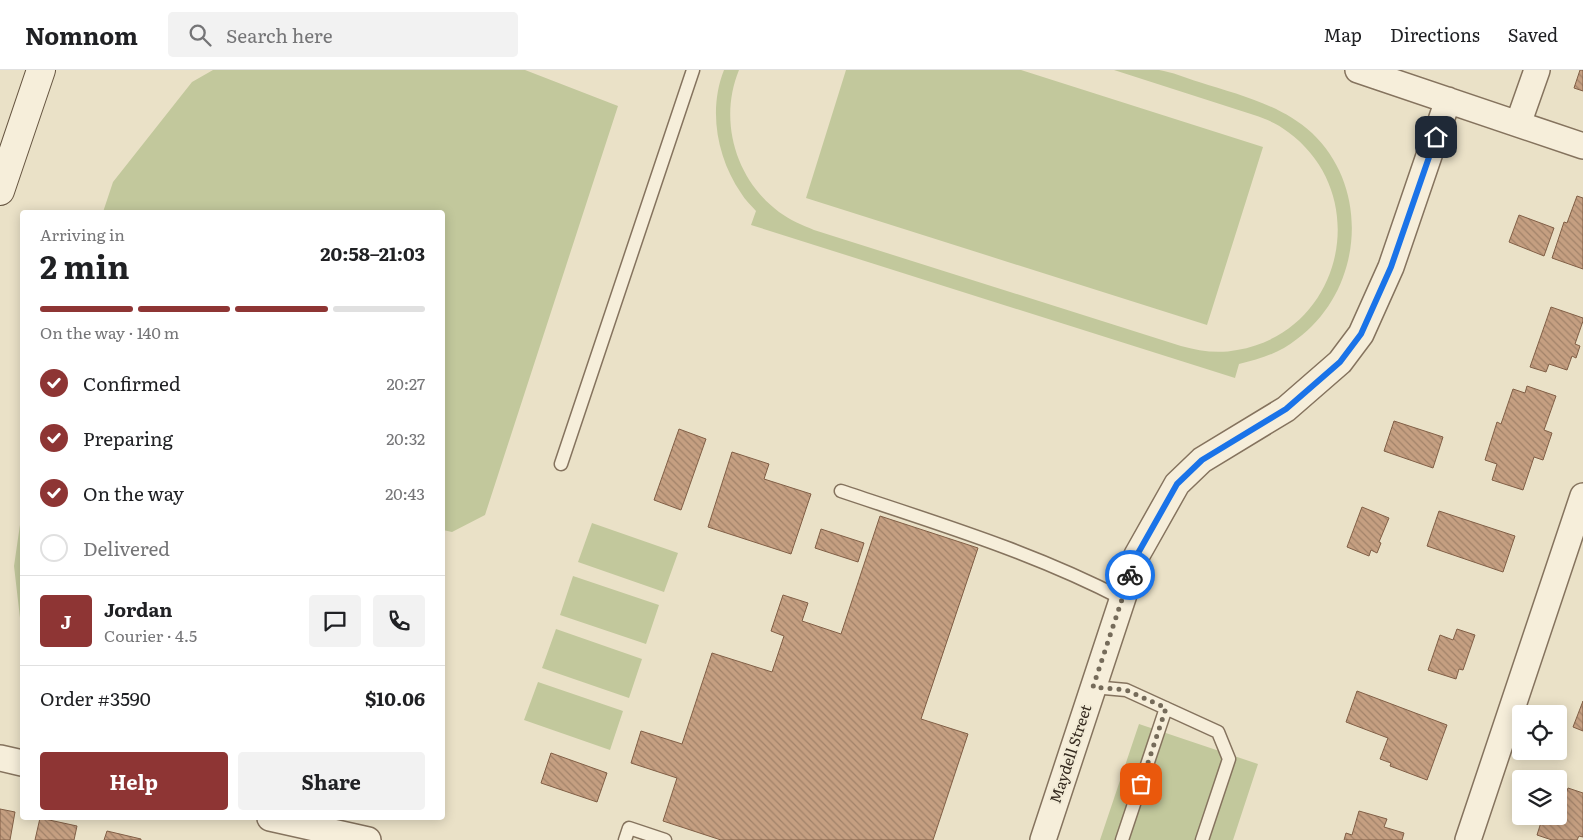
<!DOCTYPE html>
<meta charset="utf-8">
<style>
body{margin:0;font-family:Literata,serif;background:#f2f2f2;color:#202124;height:100vh;display:flex;flex-direction:column;font-size:19px;white-space:nowrap}
*{box-sizing:border-box;margin:0}
p{font-size:16px;color:#757577}
.icon{flex:none;width:28px;height:28px;fill:none;stroke:currentColor;stroke-width:2;stroke-linecap:round;stroke-linejoin:round}
.map{position:relative;flex:1;overflow:hidden}
.details{position:absolute;left:20px;top:140px;width:425px;height:610px;display:flex;flex-direction:column;background:#fff;border-radius:5px;box-shadow:0 2px 12px #0003}
.details>*{flex:none}
.tools{position:absolute;left:1512px;top:635px;display:grid;gap:10px}
.tools a{display:grid;place-items:center;width:55px;height:55px;border-radius:5px;background:#fff;box-shadow:0 2px 12px #0003;font-size:25px}
.pin{position:absolute;display:grid;place-items:center;width:42px;height:42px;color:#fff;margin:-21px;border-radius:10px;box-shadow:0 2px 8px #0006}
.courier{position:absolute;display:grid;place-items:center;width:50px;height:50px;margin:-25px;border:4px solid #1a73e8;border-radius:50%;background:#fff;color:#222;box-shadow:0 1px 6px #0007}
.headline em{font-style:normal;font-weight:700}
.headline div{display:flex;flex-direction:column-reverse}
.headline{display:flex;align-items:center;justify-content:space-between;height:85px;padding:0 20px}
h1{font-size:32px;font-weight:700;line-height:38px}
.bar{display:grid;grid-template-columns:repeat(4,1fr);gap:8px 5px;align-content:center;height:60px;padding:0 20px}
.bar i{height:6px;border-radius:4px;background:#e0e0e0}
.bar .on{background:#8e3534}
.bar p{grid-column:span 4}
.line{display:flex;align-items:center;gap:12px;padding:0 20px;border-top:1px solid #e0e0e0}
.line div{flex:1}
.round{display:grid;place-items:center;flex:none;width:52px;height:52px;border-radius:5px;background:#f2f2f2}
ol{padding:0 20px;list-style:none}
li{display:flex;align-items:center;gap:15px;height:55px}
li p{margin-inline-start:auto}
li .icon{padding:5px;border-radius:50%;background:#8e3534;color:#fff;stroke-width:4}
li:last-child{color:#757577}
li i{width:28px;height:28px;border:2px solid #e0e0e0;border-radius:50%}
.action{display:flex;gap:10px;margin-top:auto;padding:10px 20px}
.action a{flex:1;height:58px;border-radius:5px;background:#8e3534;color:#fff;font-size:20px;font-weight:700;line-height:58px;text-align:center}
.action a+a{background:#f2f2f2;color:#202124}
header{display:flex;align-items:center;gap:30px;box-sizing:border-box;height:70px;padding:0 25px;background:#fff;border-bottom:1px solid #e0e0e0}
header strong{font-size:24px}
nav{display:flex;gap:28px;margin-inline-start:auto;font-size:18px}
.search{width:350px;height:45px;background:#f2f2f2;display:flex;align-items:center;gap:12px;box-sizing:border-box;padding:0 18px;border-radius:5px;color:#757577;font-size:19px}
.map>svg:first-child{display:block}
</style>
<header>
<strong>Nomnom</strong>
<div class="search"><svg class="icon" aria-label="search" viewBox="0 0 24 24"><circle cx="10" cy="10" r="6"/><path d="M15 15l6 6"/></svg>Search here</div>
<nav><a>Map</a><a>Directions</a><a>Saved</a></nav>
</header>
<div class="map">
<svg width="1583" height="770" viewBox="0 0 1583 770">
<defs>
<pattern id="building-back-hatch" width="6" height="6" patternUnits="userSpaceOnUse" patternTransform="scale(1.25)"><rect width="6" height="6" fill="#c59f81"/><path d="M-1 5l2 2M0 0l6 6M5-1l2 2" fill="none" stroke="#a18269"/></pattern>
</defs>
<rect width="100%" height="100%" fill="#eae1c7"/>
<path fill="#c2c89c" d="M213 0H525L618 36 485 445 452 462 443 460 442 142H103L113 112 192 12Z
M724 0H739C718 51 736 110 779 142 790 150 802 155 814 160L1181 276C1199 281 1218 284 1237 280 1343 262 1374 125 1288 62 1278 54 1266 49 1254 45L1114 0C1128 0 1144 0 1159 0 1172 2 1186 8 1199 12 1239 25 1280 34 1312 63 1372 120 1362 221 1297 269 1280 283 1260 289 1239 294L1235 308 751 155 756 141C751 135 745 130 741 123 717 88 708 40 724 0Z
M846 0H1021L1263 77 1207 255 806 128Z
M22 441V554L20 548 14 496Z
M592 453 678 483 664 522 578 492Z
M573 506 659 535 646 574 560 545Z
M556 559 642 589 629 628 542 598Z
M538 612 623 641 610 680 524 650Z
M1139 654 1258 694 1233 770H1100Z"/>
<path fill="url(#building-back-hatch)" stroke="#815f46" d="M1580 0H1583V21L1574 18Z
M1577 126 1583 128V199L1552 188 1564 152 1567 153Z
M1519 145 1554 158 1544 186 1509 172Z
M1551 237 1583 248V251L1575 274 1580 276 1576 288 1572 286 1567 300 1549 294 1546 302 1530 297Z
M1527 316 1556 326 1544 360 1552 363 1543 390 1534 387 1523 420 1492 410 1497 394 1485 390 1497 352 1501 354 1513 319 1525 323Z
M1394 351 1443 367 1433 398 1384 381Z
M679 359 706 369 681 440 654 430Z
M732 382 769 394 764 409 811 424 791 484 708 457Z
M1362 437 1389 448 1379 472 1381 473 1377 483 1371 480 1369 486 1347 477Z
M1439 441 1515 466 1503 502 1427 476Z
M880 446 978 478 921 649 968 664 933 770H721L663 751 677 708 631 693 641 661 682 674 712 583 772 602 784 566 771 561 783 525 808 533 802 551 841 564Z
M821 459 864 473 858 492 815 478Z
M1457 559 1475 565 1463 600 1459 599 1456 609 1428 600 1440 565 1453 570Z
M1357 621 1447 655 1427 710 1390 696 1391 693 1380 689 1388 668 1346 652Z
M1583 631V661L1573 657Z
M551 683 607 703 597 732 541 713Z
M1568 718 1583 723V767L1579 766 1577 770H1552L1537 765 1543 746H1559V735L1560 731 1563 732Z
M0 739 15 742 10 770H0Z
M1359 741 1387 749 1384 757 1404 763 1402 770H1344L1346 763 1352 765Z
M40 748 77 756 74 770H35Z
M107 761 141 769V770H104Z"/>
<g fill="none" stroke-linecap="round" stroke-linejoin="round">
<defs>
<path id="lane" d="M561 394 693 0
M841 421C936 453 1033 482 1123 529
M1093 617 1126 620 1218 662 1229 689 1202 770
M625 770 629 758 665 770
M1122 770 1166 638"/>
<path id="street" d="M1358 0 1583 76
M1518 54 1537 0
M0 688 22 693
M270 748 368 770
M1043 770 1137 485 1177 414 1202 390 1286 339 1340 292 1361 264 1391 197 1448 30
M1468 770 1583 426"/>
<path id="secondary" d="M0 121 41 0"/>
</defs>
<use href="#lane" stroke="#85735e" stroke-width="15"/>
<use href="#street" stroke="#85735e" stroke-width="28"/>
<use href="#secondary" stroke="#665541" stroke-width="30"/>
<use href="#lane" stroke="#f6eeda" stroke-width="12"/>
<use href="#street" stroke="#f6eeda" stroke-width="25"/>
<use href="#secondary" stroke="#f6eeda" stroke-width="28"/>
</g>
<g fill="none" stroke-linecap="round" stroke-linejoin="round">
<path stroke="#756b5a" stroke-width="5" stroke-dasharray="0 9" d="M1130 505 1093 617 1126 620 1166 638 1141 714"/>
<path stroke="#1a73e8" stroke-width="6" d="M1130 505 1137 485 1177 414 1202 390 1286 339 1340 292 1361 264 1391 197 1436 67"/>
</g>
<g text-anchor="middle" stroke-width="4" stroke-linejoin="round" paint-order="stroke">
<g font-size="15" fill="#362b20" stroke="#f2ebd6">
<text transform="translate(1071 684) rotate(-72)" y="5">Maydell Street</text>
</g>
</g>
</svg>
<div class="tools">
<a><svg class="icon" aria-label="locate" viewBox="0 0 24 24"><circle cx="12" cy="12" r="6"/><path d="M12 2v4M12 18v4M2 12h4M18 12h4"/></svg></a>
<a><svg class="icon" aria-label="layers" viewBox="0 0 24 24"><path d="M12 4l9 5-9 5-9-5zM3 14l9 5 9-5"/></svg></a>
</div>
<div class="pin" style="left:1141px;top:714px;background:#ea580c"><svg class="icon" aria-label="bag" viewBox="0 0 24 24"><path d="M5 8h14l-1 12H6zM9 8a3 3 0 0 1 6 0"/></svg></div>
<div class="pin" style="left:1436px;top:67px;background:#1f2937"><svg class="icon" aria-label="home" viewBox="0 0 24 24"><path d="M3 11l9-7 9 7M6 9v11h12V9"/></svg></div>
<div class="courier" style="left:1130px;top:505px"><svg class="icon" aria-label="bike" viewBox="0 0 24 24"><circle cx="6" cy="16" r="4"/><circle cx="18" cy="16" r="4"/><path d="M6 16l4-8h5l3 8M10 8l3 8H6M13 5h3"/></svg></div>
<section class="details">
<div class="headline"><div><h1>2 min</h1><p>Arriving in</p></div><em>20:58–21:03</em></div>
<div class="bar"><i class="on"></i><i class="on"></i><i class="on"></i><i></i><p>On the way · 140 m</p></div>
<ol>
<li><svg class="icon" aria-label="check" viewBox="0 0 24 24"><path d="M5 12l5 5 9-10"/></svg>Confirmed<p>20:27</p></li>
<li><svg class="icon" aria-label="check" viewBox="0 0 24 24"><path d="M5 12l5 5 9-10"/></svg>Preparing<p>20:32</p></li>
<li><svg class="icon" aria-label="check" viewBox="0 0 24 24"><path d="M5 12l5 5 9-10"/></svg>On the way<p>20:43</p></li>
<li><i></i>Delivered</li>
</ol>
<div class="line" style="height:90px"><b class="round" style="background:#8e3534;color:#fff">J</b><div><b>Jordan</b><p>Courier · 4.5</p></div><a class="round"><svg class="icon" aria-label="chat" viewBox="0 0 24 24"><path d="M4 5h16v11H9l-5 4z"/></svg></a><a class="round"><svg class="icon" aria-label="phone" viewBox="0 0 24 24"><path d="M5 4h4l2 5-3 2q2 4 5 5l2-3 5 2v4C11 20 4 13 5 4z"/></svg></a></div>
<div class="line" style="height:65px"><div>Order #3590</div><b>$10.06</b></div>
<div class="action"><a>Help</a><a>Share</a></div>
</section>
</div>
